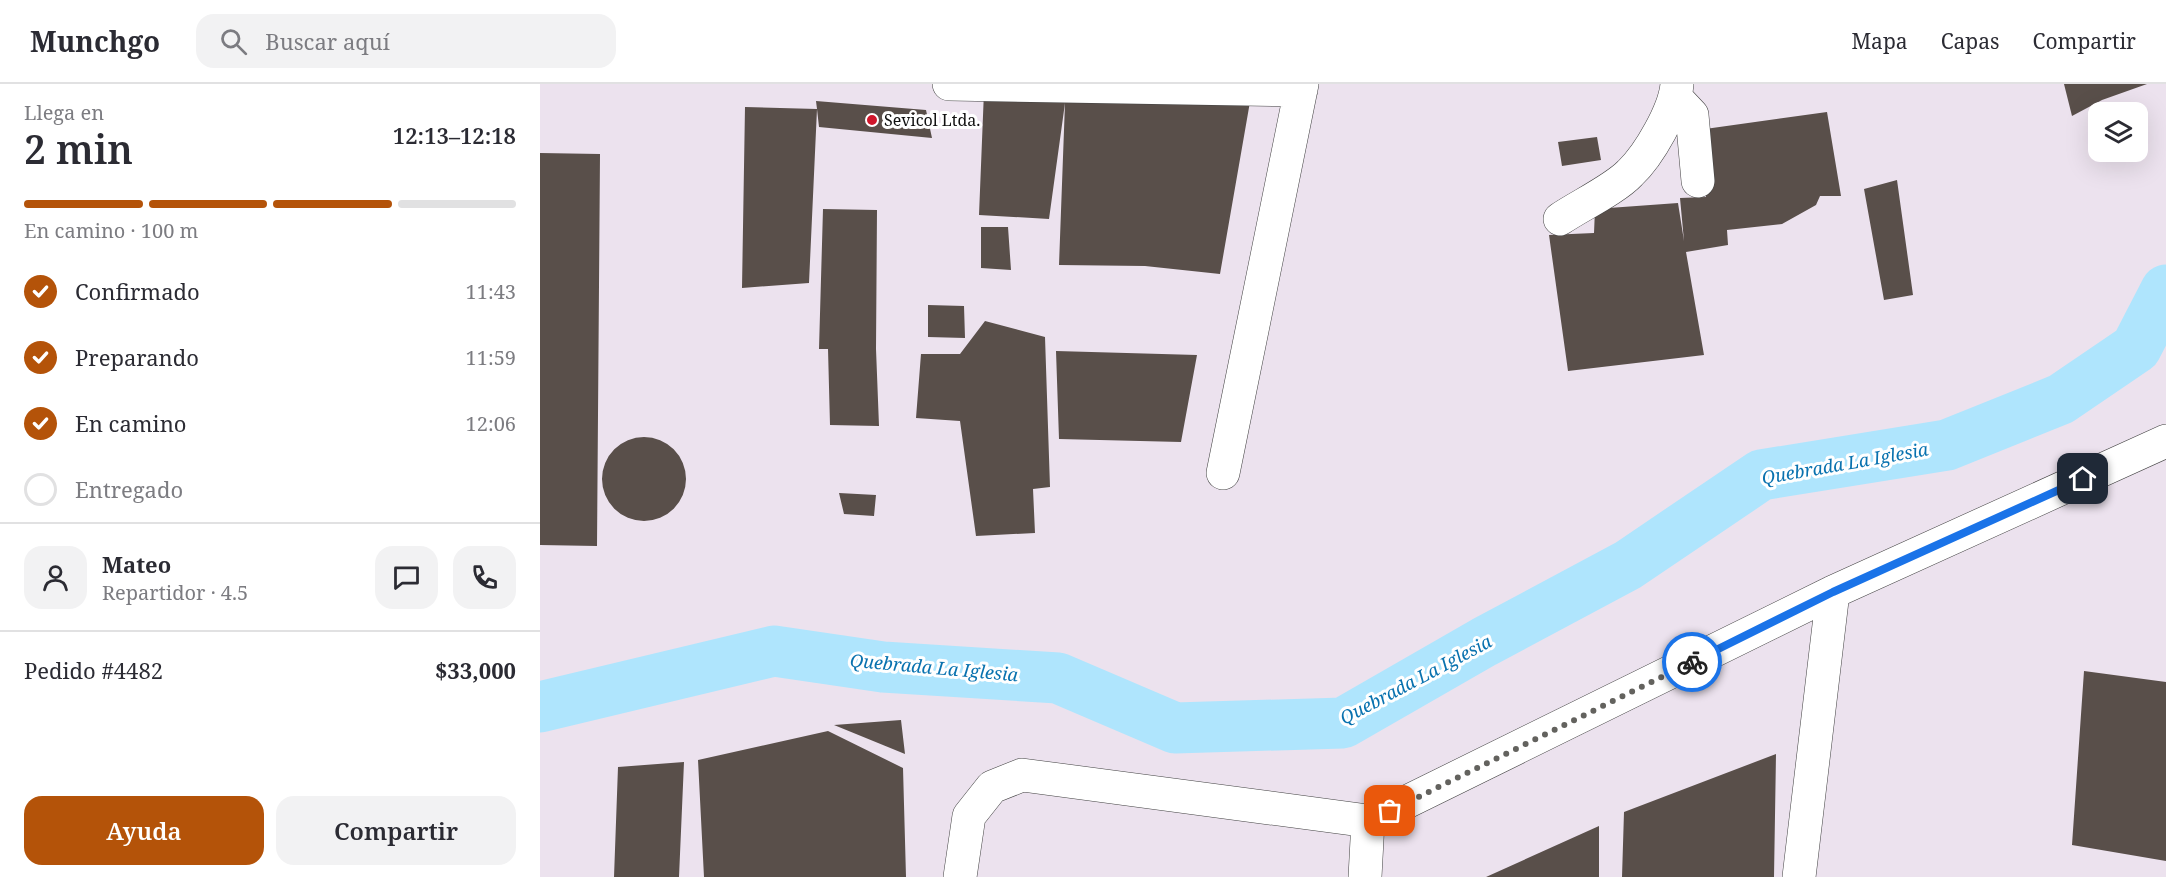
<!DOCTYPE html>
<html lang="es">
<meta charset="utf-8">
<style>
body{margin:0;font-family:"Noto Serif",serif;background:#f2f2f3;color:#2b2b33;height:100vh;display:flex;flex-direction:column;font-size:22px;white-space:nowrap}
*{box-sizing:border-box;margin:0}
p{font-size:20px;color:#7c7c81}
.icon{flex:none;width:33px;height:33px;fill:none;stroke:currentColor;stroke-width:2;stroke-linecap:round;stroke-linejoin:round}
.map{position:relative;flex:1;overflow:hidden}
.sheet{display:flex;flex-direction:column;background:#fff;width:540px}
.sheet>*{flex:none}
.buttons{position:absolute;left:1548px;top:18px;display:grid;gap:12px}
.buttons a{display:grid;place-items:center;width:60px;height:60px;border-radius:12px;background:#fff;box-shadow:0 6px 24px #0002;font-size:30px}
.pin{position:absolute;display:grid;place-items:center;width:51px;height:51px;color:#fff;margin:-26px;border-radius:12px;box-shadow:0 3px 9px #0006}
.courier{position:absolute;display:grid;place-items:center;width:60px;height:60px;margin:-30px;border:4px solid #1a73e8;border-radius:50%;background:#fff;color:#222;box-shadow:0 2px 8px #0007}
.summary em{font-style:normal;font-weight:600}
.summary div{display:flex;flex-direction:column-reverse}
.summary{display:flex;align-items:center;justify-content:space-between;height:102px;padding:0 24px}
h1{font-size:39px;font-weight:600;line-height:45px}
.bar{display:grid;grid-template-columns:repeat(4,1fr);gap:9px 6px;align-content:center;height:72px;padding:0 24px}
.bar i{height:8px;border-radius:4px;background:#e1e1e2}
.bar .active{background:#b45309}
.bar p{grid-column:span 4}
.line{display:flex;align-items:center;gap:15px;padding:0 24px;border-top:2px solid #e1e1e2}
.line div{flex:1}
.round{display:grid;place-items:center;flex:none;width:63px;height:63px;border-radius:18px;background:#f2f2f3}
ol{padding:0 24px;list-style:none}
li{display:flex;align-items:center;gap:18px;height:66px}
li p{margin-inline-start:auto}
li .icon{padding:6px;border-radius:50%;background:#b45309;color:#fff;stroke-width:4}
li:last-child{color:#7c7c81}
li i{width:33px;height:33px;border:3px solid #e1e1e2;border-radius:50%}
.action{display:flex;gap:12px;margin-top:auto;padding:12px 24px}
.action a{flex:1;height:69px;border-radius:18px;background:#b45309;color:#fff;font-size:24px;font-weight:600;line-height:69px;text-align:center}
.action a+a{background:#f2f2f3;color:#2b2b33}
header{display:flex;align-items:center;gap:36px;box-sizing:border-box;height:84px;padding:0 30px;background:#fff;border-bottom:2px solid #e1e1e2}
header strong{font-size:28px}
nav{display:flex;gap:33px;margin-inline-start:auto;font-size:21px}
.search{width:420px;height:54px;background:#f2f2f3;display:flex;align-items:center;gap:15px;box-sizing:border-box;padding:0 21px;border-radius:18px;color:#7c7c81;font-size:22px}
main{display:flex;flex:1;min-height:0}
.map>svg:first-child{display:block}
</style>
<header>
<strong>Munchgo</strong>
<div class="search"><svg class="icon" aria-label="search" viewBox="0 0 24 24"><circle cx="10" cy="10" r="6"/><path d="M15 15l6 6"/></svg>Buscar aquí</div>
<nav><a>Mapa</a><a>Capas</a><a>Compartir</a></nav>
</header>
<main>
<section class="sheet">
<div class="summary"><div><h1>2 min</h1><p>Llega en</p></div><em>12:13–12:18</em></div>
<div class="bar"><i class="active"></i><i class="active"></i><i class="active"></i><i></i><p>En camino · 100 m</p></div>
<ol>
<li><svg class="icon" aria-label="check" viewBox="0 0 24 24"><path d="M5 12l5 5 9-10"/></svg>Confirmado<p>11:43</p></li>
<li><svg class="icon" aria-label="check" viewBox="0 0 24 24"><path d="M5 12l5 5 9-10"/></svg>Preparando<p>11:59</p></li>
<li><svg class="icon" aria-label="check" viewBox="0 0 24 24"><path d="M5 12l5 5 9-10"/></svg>En camino<p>12:06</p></li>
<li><i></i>Entregado</li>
</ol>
<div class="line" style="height:108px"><a class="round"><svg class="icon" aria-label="person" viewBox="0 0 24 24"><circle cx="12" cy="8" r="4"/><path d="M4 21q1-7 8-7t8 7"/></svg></a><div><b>Mateo</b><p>Repartidor · 4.5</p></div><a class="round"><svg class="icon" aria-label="chat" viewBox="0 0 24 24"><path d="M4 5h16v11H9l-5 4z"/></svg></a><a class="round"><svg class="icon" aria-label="phone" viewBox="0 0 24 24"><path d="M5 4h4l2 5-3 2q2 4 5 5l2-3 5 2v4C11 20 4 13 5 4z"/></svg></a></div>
<div class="line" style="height:78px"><div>Pedido #4482</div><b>$33,000</b></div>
<div class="action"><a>Ayuda</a><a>Compartir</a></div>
</section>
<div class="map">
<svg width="1626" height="793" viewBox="0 0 1626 793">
<rect width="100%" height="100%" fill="#fffbf0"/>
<path fill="#ece2ee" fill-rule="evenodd" d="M0 0H1626V793H0ZM1558 28H1598V68H1558Z"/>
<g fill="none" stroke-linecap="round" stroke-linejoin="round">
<path stroke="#afe5fd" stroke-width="51" d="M0 623 234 567 343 583 518 594 635 644 803 639 944 558 1088 481 1221 391 1407 361 1521 315 1596 264 1626 206"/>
</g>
<path fill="#594f4a" d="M1524 0H1607L1562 16 1532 32Z
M444 7 711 12 680 190 605 182 519 181 525 19 509 135 439 131Z
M276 17 386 26 392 54 279 43 277 25 269 199 202 204 205 23 277 25Z
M1287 28 1301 112H1280L1276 121 1242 140 1187 146 1188 161 1146 168 1164 271 1028 287 1009 151 1054 149 1055 125 1138 119 1144 157 1140 114 1166 113 1158 46Z
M1057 53 1061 76 1022 82 1018 58Z
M0 69 60 70 57 462 0 461Z
M1357 96 1373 211 1344 216 1324 105Z
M283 125 337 126 336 265 339 342 290 341 288 265H279Z
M441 143H468L471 186 441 184Z
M388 221 424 222 425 254 388 253Z
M445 237 505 253 510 403 493 405 495 449 436 452 420 337 376 334 381 270H420Z
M516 267 657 271 641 358 519 355Z
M62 395a42 42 0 1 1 84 0a42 42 0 1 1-84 0Z
M299 409 336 411 334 432 304 430Z
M1544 587 1626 598V777L1532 761Z
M361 636 365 670 294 641Z
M288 647 363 684 366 793H164L158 676Z
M1236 670 1234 793H1082L1084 728Z
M144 678 139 793H74L78 683Z
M1059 742V793H946Z"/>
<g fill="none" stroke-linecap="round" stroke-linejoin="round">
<defs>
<path id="minor" d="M409 0 761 6
M1136 14 1152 31 1158 97
M1020 135C1039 122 1075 105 1090 89 1109 71 1135 26 1137 0
M683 389 762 0
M420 793 429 732 452 703 482 691 828 737 1293 508 1626 357
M825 793 828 737
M1259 793 1293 508"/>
</defs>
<use href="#minor" stroke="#424242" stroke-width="34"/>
<use href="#minor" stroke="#fff" stroke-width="33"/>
</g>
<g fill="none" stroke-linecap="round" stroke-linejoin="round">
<path stroke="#63625e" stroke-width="6" stroke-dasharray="0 10.8" d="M850 727 1152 578"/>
<path stroke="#1a73e8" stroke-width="8" d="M1152 578 1293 508 1543 395"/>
</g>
<circle fill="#cf162b" stroke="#fff" stroke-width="2" cx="332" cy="36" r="6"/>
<g text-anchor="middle" stroke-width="6" stroke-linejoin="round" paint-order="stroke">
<g font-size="16" fill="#0f0f0f" stroke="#fff" text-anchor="start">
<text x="344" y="42">Sevicol Ltda.</text>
</g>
<g font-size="18" font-style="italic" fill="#0972af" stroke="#fff">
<text transform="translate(1305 380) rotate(-10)" y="6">Quebrada La Iglesia</text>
<text transform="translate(394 584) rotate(5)" y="6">Quebrada La Iglesia</text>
<text transform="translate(876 596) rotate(-28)" y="6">Quebrada La Iglesia</text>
</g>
</g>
</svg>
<div class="buttons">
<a><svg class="icon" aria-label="layers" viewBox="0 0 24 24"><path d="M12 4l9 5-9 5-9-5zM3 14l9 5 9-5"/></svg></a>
</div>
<div class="pin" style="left:850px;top:727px;background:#ea580c"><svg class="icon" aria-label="bag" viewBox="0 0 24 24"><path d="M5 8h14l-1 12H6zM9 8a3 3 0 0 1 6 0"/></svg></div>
<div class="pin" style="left:1543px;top:395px;background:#1f2937"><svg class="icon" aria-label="home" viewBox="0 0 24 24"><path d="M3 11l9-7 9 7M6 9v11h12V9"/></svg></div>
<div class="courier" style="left:1152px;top:578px"><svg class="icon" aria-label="bike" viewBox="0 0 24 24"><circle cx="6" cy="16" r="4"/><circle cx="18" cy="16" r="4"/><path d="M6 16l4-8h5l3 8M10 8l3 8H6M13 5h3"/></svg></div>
</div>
</main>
